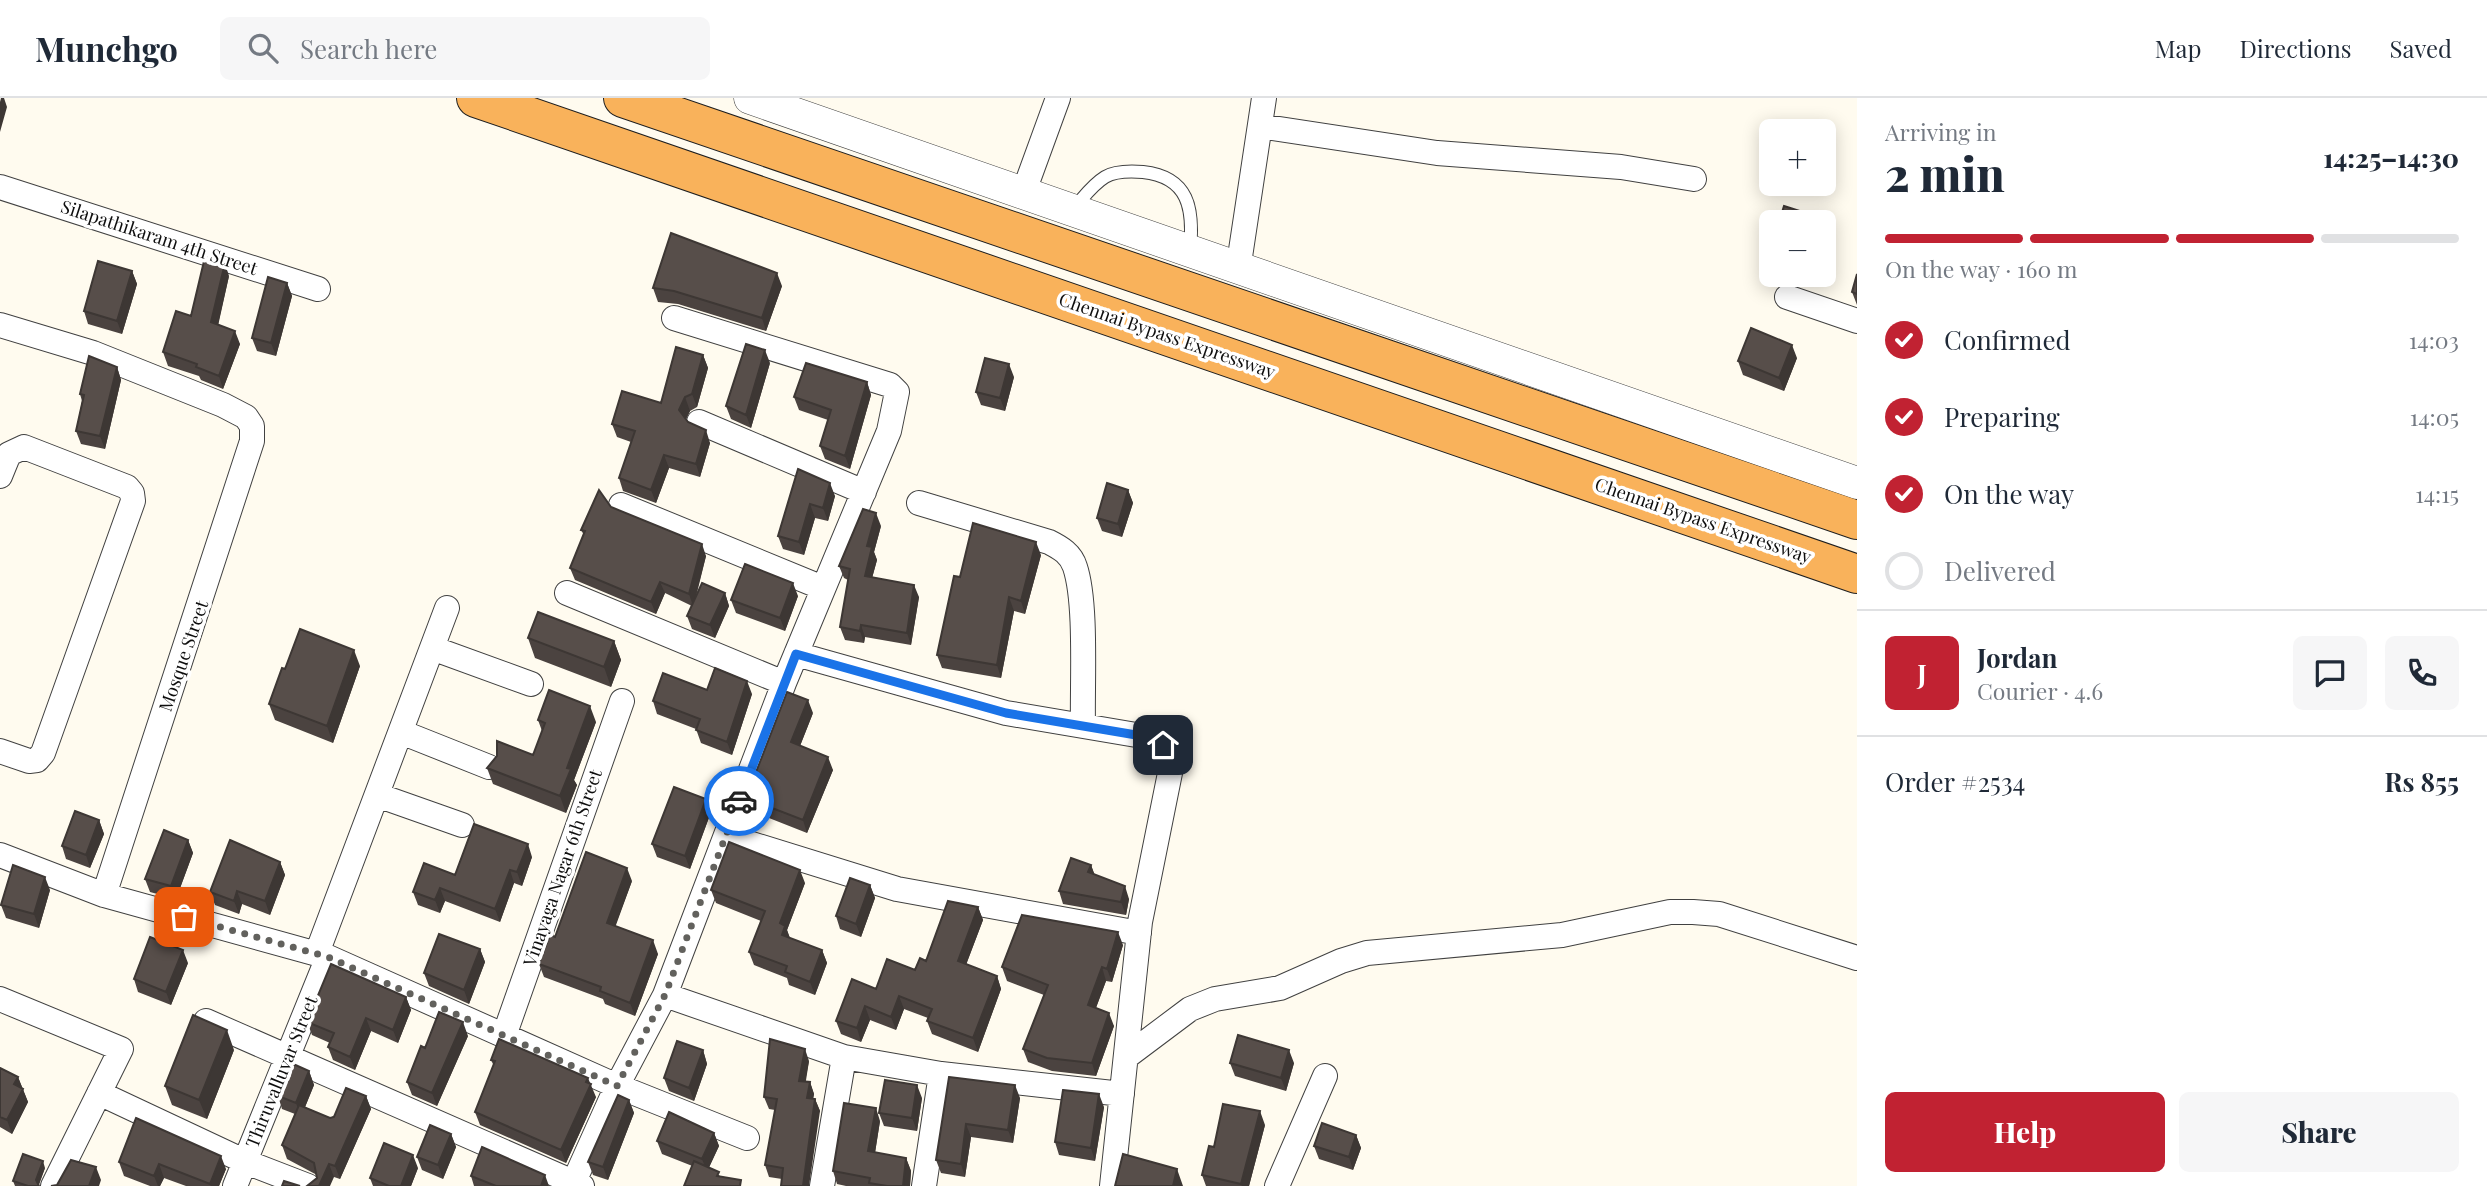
<!DOCTYPE html>
<meta charset="utf-8">
<style>
body{margin:0;font-family:"Playfair Display",serif;background:#f6f6f7;color:#1f2937;height:100vh;display:flex;flex-direction:column;font-size:26px;white-space:nowrap}
*{box-sizing:border-box;margin:0}
p{font-size:23px;color:#747a83}
.icon{flex:none;width:38px;height:38px;fill:none;stroke:currentColor;stroke-width:2;stroke-linecap:round;stroke-linejoin:round}
.map{position:relative;flex:1;overflow:hidden}
.drawer{display:flex;flex-direction:column;background:#fff;width:630px}
.drawer>*{flex:none}
.fabs{position:absolute;left:1759px;top:21px;display:grid;gap:14px}
.fabs a{display:grid;place-items:center;width:77px;height:77px;border-radius:10px;background:#fff;box-shadow:0 4px 18px #0003;font-size:35px}
.pin{position:absolute;display:grid;place-items:center;width:60px;height:60px;color:#fff;margin:-30px;border-radius:14px;box-shadow:0 4px 10px #0006}
.courier{position:absolute;display:grid;place-items:center;width:70px;height:70px;margin:-35px;border:5px solid #1a73e8;border-radius:50%;background:#fff;color:#222;box-shadow:0 2px 9px #0007}
.headline em{font-style:normal;font-weight:800}
.headline div{display:flex;flex-direction:column-reverse}
.headline{display:flex;align-items:center;justify-content:space-between;height:119px;padding:0 28px}
h1{font-size:46px;font-weight:800;line-height:52px}
.bar{display:grid;grid-template-columns:repeat(4,1fr);gap:10px 7px;align-content:center;height:84px;padding:0 28px}
.bar i{height:9px;border-radius:5px;background:#e0e1e3}
.bar .selected{background:#c12232}
.bar p{grid-column:span 4}
.line{display:flex;align-items:center;gap:18px;padding:0 28px;border-top:2px solid #e0e1e3}
.line div{flex:1}
.round{display:grid;place-items:center;flex:none;width:74px;height:74px;border-radius:10px;background:#f6f6f7}
ol{padding:0 28px;list-style:none}
li{display:flex;align-items:center;gap:21px;height:77px}
li p{margin-inline-start:auto}
li .icon{padding:7px;border-radius:50%;background:#c12232;color:#fff;stroke-width:4}
li:last-child{color:#747a83}
li i{width:38px;height:38px;border:4px solid #e0e1e3;border-radius:50%}
.action{display:flex;gap:14px;margin-top:auto;padding:14px 28px}
.action a{flex:1;height:80px;border-radius:10px;background:#c12232;color:#fff;font-size:28px;font-weight:800;line-height:80px;text-align:center}
.action a+a{background:#f6f6f7;color:#1f2937}
header{display:flex;align-items:center;gap:42px;box-sizing:border-box;height:98px;padding:0 35px;background:#fff;border-bottom:2px solid #e0e1e3}
header strong{font-size:33px}
nav{display:flex;gap:38px;margin-inline-start:auto;font-size:24px}
.search{width:490px;height:63px;background:#f6f6f7;display:flex;align-items:center;gap:18px;box-sizing:border-box;padding:0 24px;border-radius:10px;color:#747a83;font-size:26px}
main{display:flex;flex:1;min-height:0}
.map>svg:first-child{display:block}
</style>
<header>
<strong>Munchgo</strong>
<div class="search"><svg class="icon" aria-label="search" viewBox="0 0 24 24"><circle cx="10" cy="10" r="6"/><path d="M15 15l6 6"/></svg>Search here</div>
<nav><a>Map</a><a>Directions</a><a>Saved</a></nav>
</header>
<main>
<div class="map">
<svg width="1857" height="1088" viewBox="0 0 1857 1088">
<rect width="100%" height="100%" fill="#fffbef"/>
<g fill="none" stroke-linecap="round" stroke-linejoin="round">
<defs>
<path id="service" d="M1074 110C1084 99 1092 87 1105 79 1115 73 1131 73 1143 74 1189 79 1194 111 1190 151"/>
<path id="minor" d="M1260 28 1437 55 1621 69 1694 81
M0 89 318 191
M1023 96 1058 0
M1238 172 1264 0
M1787 199 1857 223
M0 227 93 255 223 307 246 319 252 328V343L104 797
M699 324 864 394
M0 378 9 356 24 349 127 389 132 395 133 403 43 655 37 662 29 663 0 653
M919 405 1049 444C1061 450 1071 456 1075 469 1087 505 1082 586 1083 626
M621 407 823 490
M567 495 784 585
M432 550 531 586
M796 556 1006 615 1154 640 1169 656 1171 670 1140 824 1112 1088
M401 634 489 669
M377 697 462 727
M726 738 897 791 1139 835
M0 757 104 797 328 859 617 988 747 1040
M317 855 447 510
M665 897 844 959 941 976 1122 996
M0 901 121 951 53 1088
M206 923 582 1088
M504 938 622 603
M1126 959 1190 911 1215 901 1280 890 1341 863 1367 855 1562 837 1670 814H1693L1719 816 1857 860
M99 995 246 1064 308 1088
M235 1088 328 859
M572 1088 617 988 665 897 784 585 889 333 897 294 890 287 674 220
M822 1088 844 959
M924 1088 941 976
M1277 1088 1325 978"/>
<path id="tertiary" d="M750 0 1857 385"/>
<path id="trunk" d="M476 0 1857 476
M623 0 1857 422"/>
</defs>
<use href="#service" stroke="#414141" stroke-width="14"/>
<use href="#minor" stroke="#414141" stroke-width="26"/>
<use href="#tertiary" stroke="#414141" stroke-width="33"/>
<use href="#trunk" stroke="#1f1f1f" stroke-width="40"/>
<use href="#service" stroke="#fff" stroke-width="12"/>
<use href="#minor" stroke="#fff" stroke-width="24"/>
<use href="#tertiary" stroke="#fff" stroke-width="32"/>
<use href="#trunk" stroke="#f9b25b" stroke-width="38"/>
</g>
<path fill="#4b4340" d="M1771 149V177H1805L1802 188 1771 178 1766 165Z
M132 173 137 186 122 236 88 226 84 213Z
M1857 176V207L1852 194Z
M229 178 218 226 240 246 223 291 201 282 199 278 168 268 163 254 191 218Z
M287 185 292 198 276 258 257 253 252 240Z
M782 188 766 233 678 206 658 204 653 190Z
M703 257 708 270 697 309 690 313 686 321 710 345 700 379 669 370 656 405 623 393 619 380 631 344 617 339 612 326 661 305Z
M1797 260 1784 293 1743 277 1738 263Z
M770 265 751 330 731 321 726 308Z
M117 269 121 282 105 351 81 346 76 333 82 303 80 296Z
M1014 279 1005 313 981 307 976 294Z
M867 284 871 297 850 371 825 361 820 348 828 322 799 312 794 299Z
M798 371 835 398 828 423 815 420 804 457 783 451 778 438Z
M1128 392 1133 405 1122 439 1102 433 1097 420Z
M611 409 706 458 696 499 725 495 729 508 715 540 692 531 687 518 692 508 665 495 656 516 575 482 570 470 584 437 581 432Z
M881 428 874 454 877 462 872 480 919 499 911 547 865 539 864 545 845 542 840 529 848 482 844 480 839 468Z
M1041 457 1025 516 1014 513 1001 580 942 570 937 557 960 479Z
M798 498 785 533 736 515 731 502Z
M528 540 614 543 621 562 611 589 535 560Z
M360 568 333 645 275 622 269 606 285 571Z
M707 592 752 596 732 657 701 645 696 631 657 616 653 603Z
M813 615 800 648 833 672 807 735 751 713 746 700Z
M538 622 596 624 574 682 577 687 566 715 493 686 487 670 533 657 542 633Z
M706 701 711 714 690 771 657 759 652 746Z
M99 722 104 736 90 770 66 761 62 748Z
M188 742 193 755 176 801 150 794 145 781Z
M532 759 522 788 514 785 500 824 445 803 440 815 418 807 413 794 455 777Z
M280 764 285 777 270 817 242 806 239 816 215 807 210 794Z
M1091 767 1094 776 1129 801 1126 817 1063 806 1059 793Z
M632 783 615 828 658 856 635 918 605 906 603 901 544 879 539 866 555 839Z
M805 785 787 832 790 840 822 852 827 865 815 897 789 887 787 880 754 867 749 854 761 823 716 805 711 792Z
M870 787 875 800 861 839 840 831 836 818Z
M50 792 39 830 6 820 1 807Z
M978 809 983 822 966 867 997 878 1001 891 978 954 932 936 927 923 928 920 904 911 896 932 870 922 861 944 841 936 836 923 915 872 926 863Z
M1123 847 1112 884 1106 883 1096 910 1114 928 1096 978 1052 973 1028 964 1023 951 1044 897 1007 883 1002 869Z
M480 851 485 864 469 906 429 888 424 875Z
M188 865 171 907 138 894 134 881Z
M406 899 411 912 398 945 371 933 355 972 333 962 328 949 330 945 312 937 307 924Z
M468 938 437 1008 412 997 407 984 425 950Z
M234 952 207 1021 172 1007 165 988Z
M703 952 707 966 694 1003 669 993 664 980Z
M491 962 596 999 566 1065 480 1027 475 1014 494 968Z
M809 963 805 984H810L814 996 813 1001H815L820 1013 782 1081 769 1079 765 1067 775 1012 769 1011 764 999Z
M1230 965H1294L1286 993 1235 978Z
M0 970 18 979 28 1004 12 1036 0 1029Z
M309 973 314 987 305 1009 330 1020 366 998 371 1011 340 1081 334 1079 317 1080V1077L287 1061 282 1047 295 1016 282 1011 278 998Z
M949 979 1020 1000 1013 1045 971 1039 965 1079 941 1075 936 1062Z
M922 1000 917 1033 884 1028 879 1015Z
M629 1002 634 1015 608 1082 593 1077 588 1064Z
M1104 1009 1095 1063 1059 1057 1055 1044Z
M880 1023 875 1055 906 1060 911 1073 910 1088H846L837 1086 833 1073Z
M1265 1027 1249 1088H1206L1202 1077 1214 1049Z
M714 1035 719 1048 709 1069 721 1079 743 1088 662 1056 657 1043Z
M451 1036 456 1049 443 1081 422 1072 417 1059Z
M1356 1037 1361 1050 1353 1072 1319 1061 1314 1048Z
M119 1064 226 1071 219 1088H186L164 1080 160 1088H150L124 1078Z
M45 1070 39 1087V1088H15L13 1083Z
M418 1070 411 1088H373L370 1080Z
M471 1078 549 1088H474Z"/>
<path fill="#3d3734" d="M1 0H4L7 9 0 34V4Z
M225 165 229 178 216 237 211 224Z
M132 173 137 186 122 236 117 223Z
M777 175 782 188 766 233 762 220Z
M1798 177H1805L1802 188Z
M287 185 292 198 276 258 271 245Z
M235 233 240 246 223 291 219 278Z
M1792 247 1797 260 1784 293 1779 280Z
M765 252 770 265 751 330 746 317Z
M703 257 708 270 697 309 692 296Z
M1009 266 1014 279 1005 313 1000 300Z
M117 269 121 282 105 351 100 338Z
M867 284 871 297 850 371 845 358Z
M685 299 690 313 684 325 679 312Z
M706 332 710 345 700 379 696 366Z
M664 357 669 370 656 405 651 392Z
M830 385 835 398 828 423 823 410Z
M1128 392 1133 405 1122 439 1118 426Z
M810 406 815 420 804 457 799 444Z
M876 415 881 428 874 454 877 462 869 491 865 478 867 448Z
M1036 444 1041 457 1025 516 1021 503Z
M702 446 706 458 693 508 689 496Z
M660 484 665 495 656 516 651 504Z
M793 485 798 498 785 533 780 520Z
M914 487 919 499 911 547 907 535Z
M725 495 729 508 715 540 710 527Z
M1009 499 1014 513 1001 580 997 567Z
M861 527 865 539 864 545 860 533Z
M614 543 621 562 611 589 604 569Z
M354 552 360 568 333 645 327 628Z
M747 583 752 596 732 657 727 644Z
M808 602 813 615 796 658 791 644Z
M590 608 596 624 574 682 577 687 566 715 560 698 567 670Z
M828 659 833 672 807 735 803 722Z
M706 701 711 714 690 771 685 758Z
M99 722 104 736 90 770 86 757Z
M188 742 193 755 176 801 171 788Z
M528 746 532 759 522 788 517 774Z
M280 764 285 777 270 817 265 803Z
M1091 767 1096 780 1088 774Z
M627 770 632 783 612 838 607 825Z
M510 772 514 785 500 824 495 811Z
M800 772 805 785 787 832 790 841 782 837 780 825Z
M45 779 50 792 39 830 34 816Z
M870 787 875 800 861 839 856 826Z
M1125 788 1129 801 1126 817 1121 804Z
M440 790 445 803 440 815 435 802Z
M237 793 242 806 239 816 234 803Z
M978 809 983 822 962 877 958 863Z
M1118 834 1123 847 1112 884 1107 871Z
M653 842 658 856 635 918 630 905Z
M480 851 485 864 469 906 464 892Z
M183 852 188 865 171 907 166 894Z
M822 852 827 865 815 897 810 884Z
M1102 869 1106 883 1092 920 1088 907Z
M997 878 1001 891 978 954 973 940Z
M899 898 904 911 896 932 891 919Z
M406 899 411 912 398 945 393 932Z
M865 908 870 922 861 944 857 930Z
M1109 915 1114 928 1096 978 1092 965Z
M366 920 371 933 355 972 350 959Z
M463 924 468 938 437 1008 432 995Z
M227 932 234 952 207 1021 199 1002Z
M805 951 809 963 804 995 799 983Z
M703 952 707 966 694 1003 689 990Z
M1289 952 1294 965 1286 993 1281 980Z
M309 973 314 987 301 1019 296 1005Z
M18 979 28 1004 12 1036 7 1022 14 986Z
M588 980 596 999 566 1065 561 1052Z
M810 984 814 996 811 1012 807 1000Z
M917 987 922 1000 917 1033 912 1020Z
M1015 987 1020 1000 1013 1045 1008 1032Z
M1099 996 1104 1009 1095 1063 1091 1050Z
M366 998 371 1011 340 1081 335 1068Z
M815 1001 820 1013 809 1088H803Z
M629 1002 634 1015 608 1082 603 1069Z
M876 1010 880 1023 873 1067 868 1053Z
M1260 1013 1265 1027 1249 1088H1242L1241 1086Z
M966 1026 971 1039 965 1079 961 1066Z
M714 1035 719 1048 707 1074 702 1061Z
M451 1036 456 1049 443 1081 438 1067Z
M1356 1037 1361 1050 1353 1072 1349 1059Z
M413 1057 418 1070 411 1088H401Z
M221 1058 226 1071 219 1088H211L210 1086Z
M906 1060 911 1073 910 1088H903Z
M43 1063 45 1070 38 1088 36 1082Z
M159 1066 164 1080 160 1088H158L154 1078Z
M329 1066 334 1079 330 1088H319Z
M96 1069 101 1082 99 1088H89Z
M1177 1071 1183 1088H1173Z
M545 1077 549 1088H541Z"/>
<path fill="#574e4a" stroke="#3d3734" stroke-width="2" d="M1784 108 1815 118 1813 124H1779Z
M671 135 777 175 762 220 674 193 653 190Z
M1771 149V166L1766 165Z
M205 159 225 165 211 224 235 233 219 278 196 269 197 266 163 254 176 213 191 218Z
M98 163 132 173 117 223 84 213Z
M1857 176V196L1852 194Z
M268 179 287 185 271 245 252 240Z
M1751 230 1792 247 1779 280 1738 263Z
M746 246 765 252 746 317 726 308Z
M676 249 703 257 692 296 685 299 679 312 688 324 706 332 696 366 664 357 651 392 619 380 635 333 612 326 622 293 661 305Z
M89 258 117 269 100 338 76 333 84 297 80 296Z
M985 260 1009 266 1000 300 976 294Z
M806 265 867 284 845 358 820 348 831 312 794 299Z
M798 371 830 385 823 410 810 406 799 444 778 438Z
M1107 385 1128 392 1118 426 1097 420Z
M599 392 611 409 702 446 689 496 660 484 651 504 570 470 585 433 581 432Z
M863 411 876 415 867 448 872 449 865 478 914 487 907 535 861 527 860 533 840 529 850 471 839 468Z
M973 425 1036 444 1021 503 1009 499 997 567 937 557 954 478 960 479Z
M745 466 793 485 780 520 731 502Z
M702 485 725 495 710 527 687 518Z
M538 514 614 543 604 569 528 540Z
M300 531 354 552 327 628 269 606 282 570 285 571Z
M715 570 747 583 727 644 696 632 700 621 653 603 663 575 707 592Z
M549 592 590 608 567 670 571 671 560 698 487 670 497 658V643L533 657 545 625 538 622Z
M787 594 808 602 791 644 828 659 803 722 746 700Z
M674 689 706 701 685 758 652 746Z
M75 713 99 722 86 757 62 748Z
M474 726 528 746 517 774 510 772 495 811 440 790 435 802 413 794 424 765 455 777Z
M164 732 188 742 171 788 145 781Z
M230 742 280 764 265 803 237 793 234 803 210 794Z
M729 744 800 772 780 825 785 828 782 837 822 852 810 884 785 874 787 868 749 854 765 813 711 792Z
M586 754 627 770 607 825 653 842 630 905 600 893 601 889 539 866 550 837 555 839Z
M1071 760 1091 767 1088 774 1125 788 1121 804 1059 793Z
M13 767 45 779 34 816 1 807Z
M850 780 870 787 856 826 836 818Z
M948 803 978 809 958 863 997 878 973 940 927 923 932 911 899 898 891 919 865 908 857 930 836 923 852 881 876 891 887 861 915 872 920 860 926 863Z
M1022 817 1118 834 1107 871 1102 869 1088 907 1109 915 1092 965 1047 960 1023 951 1048 887 1002 869Z
M439 836 480 851 464 892 424 875Z
M150 839 183 852 166 894 134 881Z
M331 866 406 899 393 932 366 920 350 959 328 949 334 935 307 924Z
M439 914 463 924 432 995 407 984 421 948 425 950Z
M193 917 227 932 199 1002 165 988Z
M1238 937 1289 952 1281 980 1230 965Z
M499 941 588 980 586 984 591 986 561 1052 475 1014 495 963 491 962Z
M770 941 805 951 799 983 810 984 807 1000 815 1001 803 1088H781L783 1070 765 1067 777 1001 764 999Z
M677 943 703 952 689 990 664 980Z
M291 965 309 973 296 1005 278 998Z
M0 970 18 979 14 986 23 991 7 1022 0 1019Z
M949 979 1015 987 1008 1032 966 1026 961 1066 936 1062Z
M885 982 917 987 912 1020 879 1015Z
M346 990 366 998 335 1068 329 1066 319 1088H307L317 1080 314 1065 282 1047 299 1007 330 1020 334 1019Z
M1063 992 1099 996 1091 1050 1055 1044Z
M618 997 629 1002 603 1069 588 1064Z
M844 1005 876 1010 868 1053 906 1060 903 1088H887L869 1085 870 1080 833 1073Z
M1223 1006 1260 1013 1241 1086 1202 1077 1209 1048 1214 1049Z
M669 1014 714 1035 702 1061 657 1043Z
M136 1020 221 1058 210 1086 159 1066 154 1078 119 1064Z
M1322 1025 1356 1037 1349 1059 1314 1048Z
M430 1027 451 1036 438 1067 417 1059Z
M384 1045 413 1057 401 1088H389L370 1080Z
M482 1049 545 1077 541 1088H496L471 1078Z
M23 1056 43 1063 36 1082 39 1088H28L13 1083Z
M1123 1056 1177 1071 1173 1088H1115Z
M71 1062 96 1069 89 1088H51L57 1087Z
M694 1063 719 1074 717 1078 741 1082 740 1088H684Z
M284 1083 300 1088H282Z"/>
<g fill="none" stroke-linecap="round" stroke-linejoin="round">
<path stroke="#62615d" stroke-width="7" stroke-dasharray="0 12.6" d="M184 819 328 859 617 988 665 897 739 703"/>
<path stroke="#1a73e8" stroke-width="9" d="M739 703 796 556 1006 615 1154 640 1163 647"/>
</g>
<g text-anchor="middle" stroke-width="7" stroke-linejoin="round" paint-order="stroke">
<g font-size="18" fill="#0e0e0e" stroke="#fff">
<text transform="translate(159 140) rotate(18)" y="6">Silapathikaram 4th Street</text>
<text transform="translate(1167 238) rotate(19)" y="6">Chennai Bypass Expressway</text>
<text transform="translate(1703 423) rotate(19)" y="6">Chennai Bypass Expressway</text>
<text transform="translate(184 558) rotate(-71)" y="6">Mosque Street</text>
<text transform="translate(563 770) rotate(-71)" y="6">Vinayaga Nagar 6th Street</text>
<text transform="translate(282 974) rotate(-68)" y="6">Thiruvalluvar Street</text>
</g>
</g>
</svg>
<div class="fabs">
<a>+</a>
<a>−</a>
</div>
<div class="pin" style="left:184px;top:819px;background:#ea580c"><svg class="icon" aria-label="bag" viewBox="0 0 24 24"><path d="M5 8h14l-1 12H6zM9 8a3 3 0 0 1 6 0"/></svg></div>
<div class="pin" style="left:1163px;top:647px;background:#1f2937"><svg class="icon" aria-label="home" viewBox="0 0 24 24"><path d="M3 11l9-7 9 7M6 9v11h12V9"/></svg></div>
<div class="courier" style="left:739px;top:703px"><svg class="icon" aria-label="car" viewBox="0 0 24 24"><path d="M5 17H2v-5l4-1 3-4h7l3 4 3 1v5h-3M9 17h6M6 11h13"/><circle cx="7" cy="17" r="2"/><circle cx="17" cy="17" r="2"/></svg></div>
</div>
<section class="drawer">
<div class="headline"><div><h1>2 min</h1><p>Arriving in</p></div><em>14:25–14:30</em></div>
<div class="bar"><i class="selected"></i><i class="selected"></i><i class="selected"></i><i></i><p>On the way · 160 m</p></div>
<ol>
<li><svg class="icon" aria-label="check" viewBox="0 0 24 24"><path d="M5 12l5 5 9-10"/></svg>Confirmed<p>14:03</p></li>
<li><svg class="icon" aria-label="check" viewBox="0 0 24 24"><path d="M5 12l5 5 9-10"/></svg>Preparing<p>14:05</p></li>
<li><svg class="icon" aria-label="check" viewBox="0 0 24 24"><path d="M5 12l5 5 9-10"/></svg>On the way<p>14:15</p></li>
<li><i></i>Delivered</li>
</ol>
<div class="line" style="height:126px"><b class="round" style="background:#c12232;color:#fff">J</b><div><b>Jordan</b><p>Courier · 4.6</p></div><a class="round"><svg class="icon" aria-label="chat" viewBox="0 0 24 24"><path d="M4 5h16v11H9l-5 4z"/></svg></a><a class="round"><svg class="icon" aria-label="phone" viewBox="0 0 24 24"><path d="M5 4h4l2 5-3 2q2 4 5 5l2-3 5 2v4C11 20 4 13 5 4z"/></svg></a></div>
<div class="line" style="height:91px"><div>Order #2534</div><b>Rs 855</b></div>
<div class="action"><a>Help</a><a>Share</a></div>
</section>
</main>
